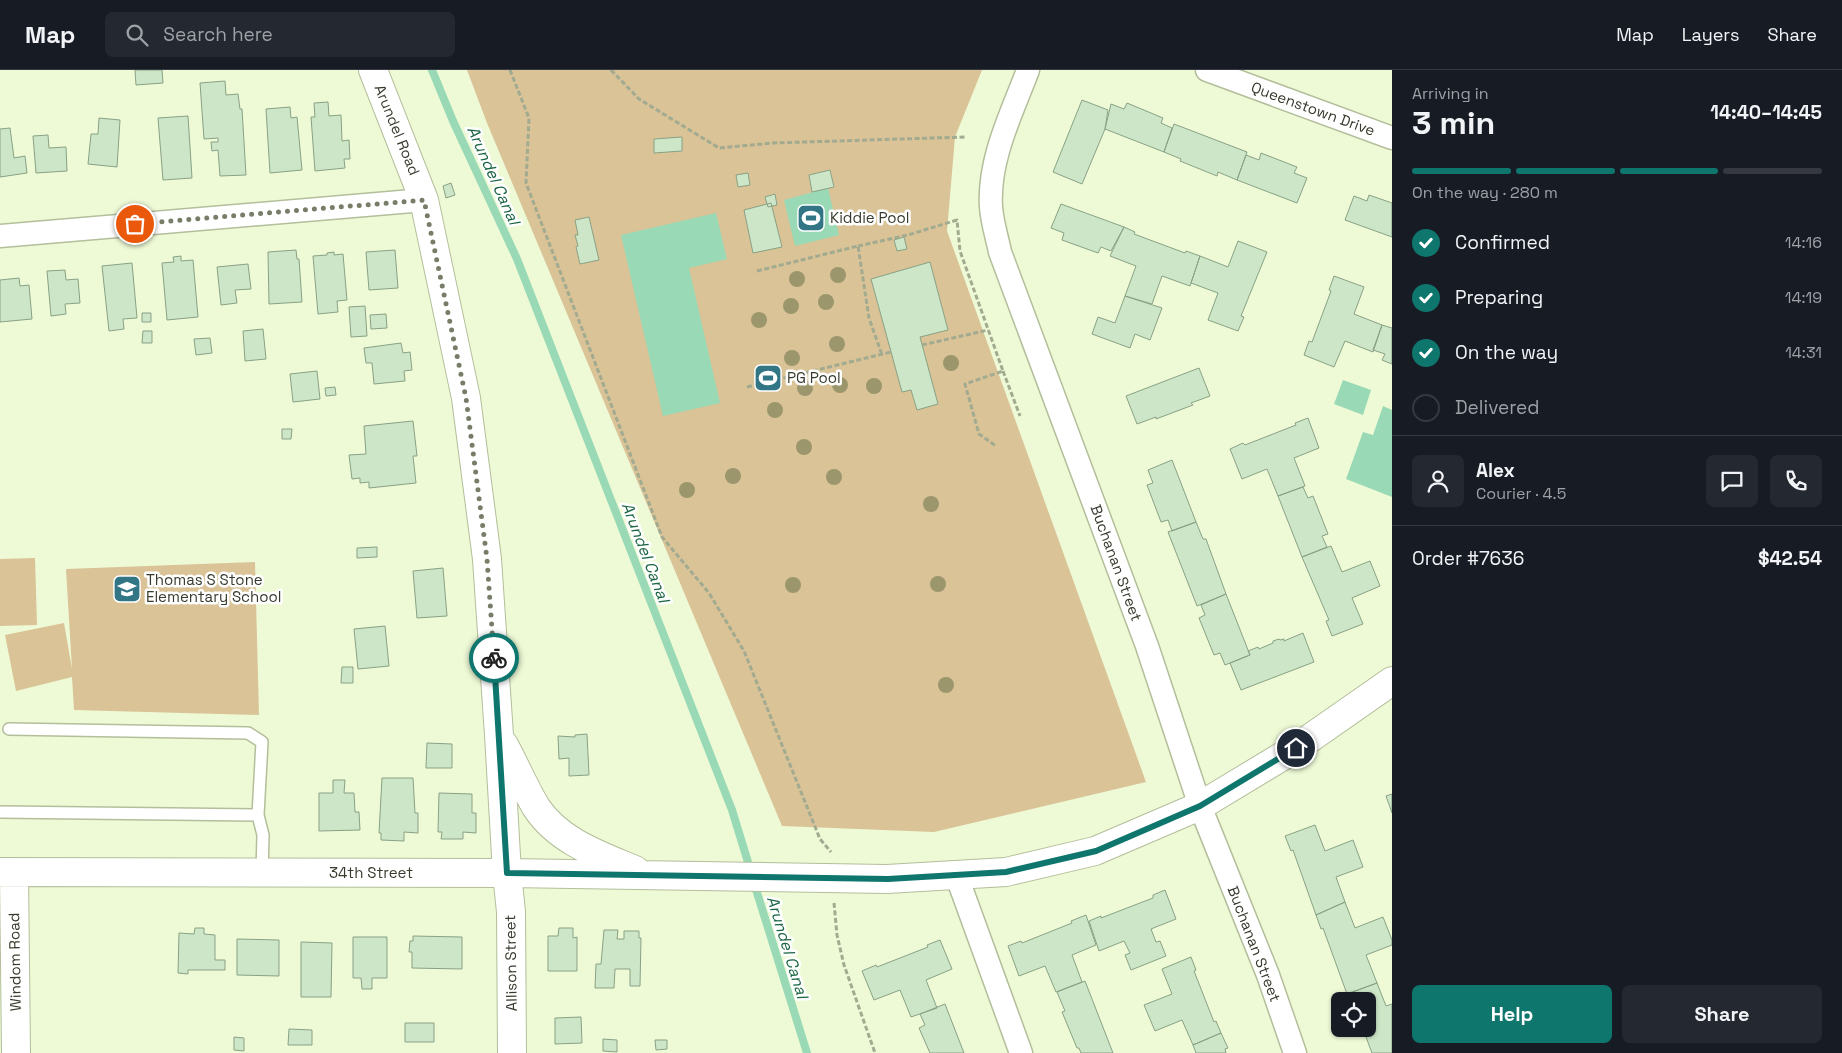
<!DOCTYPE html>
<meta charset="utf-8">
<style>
body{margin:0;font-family:"Space Grotesk",sans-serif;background:#242831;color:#f1f3f6;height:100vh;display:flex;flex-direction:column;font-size:19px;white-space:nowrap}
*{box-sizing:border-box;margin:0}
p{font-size:16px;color:#9ea1a6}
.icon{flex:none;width:28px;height:28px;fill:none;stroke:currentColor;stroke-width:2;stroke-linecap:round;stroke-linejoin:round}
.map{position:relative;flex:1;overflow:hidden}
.panel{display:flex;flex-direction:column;background:#171b24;width:450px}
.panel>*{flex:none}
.buttons{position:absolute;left:1331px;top:922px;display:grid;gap:10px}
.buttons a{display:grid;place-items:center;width:45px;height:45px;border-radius:8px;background:#171b24;box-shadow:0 1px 4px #0004;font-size:25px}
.pin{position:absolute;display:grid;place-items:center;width:42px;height:42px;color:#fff;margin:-21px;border:2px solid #fff;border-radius:50%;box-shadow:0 1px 5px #0007}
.courier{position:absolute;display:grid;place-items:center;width:50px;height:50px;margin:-25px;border:4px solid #0f766e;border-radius:50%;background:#fff;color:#222;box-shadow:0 1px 6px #0007}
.headline em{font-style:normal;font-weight:800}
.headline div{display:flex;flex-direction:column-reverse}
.headline{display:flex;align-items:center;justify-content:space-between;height:85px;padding:0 20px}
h1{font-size:32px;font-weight:800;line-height:38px}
.bar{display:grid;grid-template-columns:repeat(4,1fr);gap:8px 5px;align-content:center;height:60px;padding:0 20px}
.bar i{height:6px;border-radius:4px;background:#363941}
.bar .on{background:#0f766e}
.bar p{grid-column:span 4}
.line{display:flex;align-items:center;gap:12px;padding:0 20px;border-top:1px solid #363941}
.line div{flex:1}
.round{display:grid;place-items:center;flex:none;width:52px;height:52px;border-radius:8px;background:#242831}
ol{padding:0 20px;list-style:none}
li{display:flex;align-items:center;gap:15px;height:55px}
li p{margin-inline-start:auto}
li .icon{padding:5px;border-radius:50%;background:#0f766e;color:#fff;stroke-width:4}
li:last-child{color:#9ea1a6}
li i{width:28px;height:28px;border:2px solid #363941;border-radius:50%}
.button{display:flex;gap:10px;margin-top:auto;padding:10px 20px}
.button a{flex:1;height:58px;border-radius:8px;background:#0f766e;color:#fff;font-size:20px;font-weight:800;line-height:58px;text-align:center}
.button a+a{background:#242831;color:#f1f3f6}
header{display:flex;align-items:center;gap:30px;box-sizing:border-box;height:70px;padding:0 25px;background:#171b24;border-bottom:1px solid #363941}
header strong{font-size:24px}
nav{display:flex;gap:28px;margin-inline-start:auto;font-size:18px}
.search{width:350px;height:45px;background:#242831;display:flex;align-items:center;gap:12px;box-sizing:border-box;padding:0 18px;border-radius:8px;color:#9ea1a6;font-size:19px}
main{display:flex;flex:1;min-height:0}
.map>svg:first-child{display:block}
</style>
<header>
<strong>Map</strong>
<div class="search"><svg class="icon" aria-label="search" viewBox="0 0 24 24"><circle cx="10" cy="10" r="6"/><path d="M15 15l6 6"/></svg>Search here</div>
<nav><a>Map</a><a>Layers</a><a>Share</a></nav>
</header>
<main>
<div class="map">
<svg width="1392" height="983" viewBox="0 0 1392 983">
<rect width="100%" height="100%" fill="#eefad6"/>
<path fill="#d9c397" d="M467 0H982L955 67 947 161 1146 712 934 762 782 756 487 53Z
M35 488 37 555 0 556V489Z
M255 492 259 645 74 640 72 607 16 621 5 565 64 553 72 599 66 499Z"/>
<path fill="#99d9b5" d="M828 118 839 165 795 176 784 130Z
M716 143 727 189 689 198 720 333 663 346 621 165Z
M1343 310 1371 320 1363 345 1334 334Z
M1383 336 1392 340V427L1346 409 1363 362 1373 365Z"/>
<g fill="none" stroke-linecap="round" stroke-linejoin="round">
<path stroke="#99d9b5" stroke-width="8" d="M432 0 453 51 517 189 732 740 751 802
M754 813 807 983"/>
</g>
<path fill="#cde6c8" stroke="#89a184" d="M135 0H162L163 13 136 15Z
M225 11 226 25 238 24 240 39H242L246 105 220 106 218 80 212 81 211 72H218V68L204 69 200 13Z
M1082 30 1108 40 1105 59 1082 114 1053 102Z
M328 32 329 46 341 45 342 71 349 70 350 89H344L345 98 315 101 311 47H315L314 33Z
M1127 33 1163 48 1161 53 1172 58 1164 82 1105 59 1111 34 1124 39Z
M290 37 291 48 297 47 302 100 270 103 266 39Z
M188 46 192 108 163 110 158 48Z
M99 48 120 50 117 97 88 94 91 64H98Z
M1174 54 1247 82 1237 110 1218 102 1217 106 1180 91 1181 89 1164 82Z
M10 58 14 88 25 86 27 103 0 107V59Z
M48 65 49 78 66 77 67 101 36 103 33 66Z
M682 67V81L654 83V69Z
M1261 83 1297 97 1294 103 1307 108 1297 133 1237 110 1246 85 1259 90Z
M830 100 834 117 812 122 809 105Z
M748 103 750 115 738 117 736 105Z
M451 113 455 125 446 128 443 116Z
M775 124 777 135 768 137 765 127Z
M1369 125 1392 133V167L1345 150 1354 126 1367 131Z
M771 133 782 177 753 183 744 140Z
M1061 134 1124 157 1111 181 1101 177 1098 183 1062 170 1064 163 1051 158Z
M589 147 599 190 580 194 576 177 578 176 575 165H578L575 150Z
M1124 157 1135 162 1134 164 1185 183 1186 181 1200 186 1190 216 1162 206 1152 234 1125 226 1136 196 1110 186Z
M904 167 907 179 897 181 894 170Z
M1238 171 1267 182 1241 246 1244 247 1238 261 1208 250 1218 223 1191 213 1200 186 1228 197Z
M296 180 297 189H299L302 232 269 234 268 182Z
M395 180 398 218 369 220 366 182Z
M334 182V185L343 184 347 230 337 231 338 242 318 244 313 186 327 185V183Z
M181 186V191L193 190 198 247 167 250 162 193 174 192 173 187Z
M930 192 948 260 920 267 938 334 917 340 911 320 902 322 871 209Z
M132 193 137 248 123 249 124 259 109 261 102 196Z
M248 194 251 219 235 220 237 233 221 235 217 197Z
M65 200 66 210 78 209 80 233 65 234 66 244 51 246 47 201Z
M1334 206 1364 217 1354 244 1382 255 1373 282 1345 271 1334 297 1304 285 1309 271 1312 272 1331 221 1329 220Z
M19 208 20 216 29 215 32 249 0 252V210Z
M1125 226 1162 238 1150 270 1135 264 1130 278 1092 264 1098 247 1115 253Z
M365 236 367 266 351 267 349 237Z
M142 243H151V252H142Z
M386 244 387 258 371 259 370 245Z
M1382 255 1392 258V294L1382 290 1385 284 1373 280Z
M263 259 266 289 245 291 243 261Z
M143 261H152V273H142Z
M210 268 212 283 196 285 194 269Z
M401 273 403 283 410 282 412 300 404 301 405 311 374 314 372 293H366L364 278Z
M1199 298 1210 326 1191 333 1193 335 1156 349V347L1137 354 1126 326Z
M317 301 320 329 293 332 290 304Z
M335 317 336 325 326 326 325 318Z
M1308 348 1319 378 1294 388 1305 416 1278 426 1267 399 1242 409 1230 379 1243 373 1245 375 1296 355 1295 353Z
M413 351 417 386H413L416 413 369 418V412L360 413V408L352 409 349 385 366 384 364 356Z
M282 359H292L291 369H282Z
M1172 390 1196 452 1172 461 1168 450 1161 452 1147 415 1153 413 1148 400Z
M1303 417 1308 428 1313 426 1328 464 1322 466 1327 477 1302 487 1278 426Z
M1196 452 1203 469H1206L1226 524 1197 536 1168 462Z
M1331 476 1342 502 1370 491 1380 516 1352 528 1363 554 1332 566 1326 551 1329 550 1302 487Z
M377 477V487L357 488V478Z
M443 498 447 546 417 548 413 501Z
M1226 524 1250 585 1225 595 1220 583 1214 585 1199 548 1205 545 1201 535Z
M385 556 389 596 358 599 354 559Z
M1303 563 1314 592 1241 620 1230 593 1250 585 1248 581 1258 577 1259 579 1273 573V571L1279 569 1280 570 1284 569V571Z
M342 597H353V613H341Z
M587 664 589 705 569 706V688L559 689 558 666 575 667V665Z
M427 673 452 674V698H426Z
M382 708H413L415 743H418V763L404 762V771L381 770V763H379Z
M333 710H345L344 723H354L355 742H359L360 760 319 761V723H333Z
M439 723 472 724V743H476V763L463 762V769H441L442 762H438Z
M1392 724V743L1386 726Z
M1315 755 1325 781 1353 770 1363 797 1336 807 1345 832 1316 845 1293 780 1291 781 1285 766Z
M1165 820 1176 849 1151 859 1156 872 1160 871 1166 886 1131 900 1125 885 1130 883 1124 871 1099 881 1089 851 1101 846V848L1153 828V825Z
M1345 832 1355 858 1383 847 1392 870V875L1366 885 1377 913 1347 924 1323 858 1321 859 1316 845Z
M1086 845 1096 875 1072 885 1082 912 1056 922 1045 896 1019 906 1008 876 1021 871 1022 873 1072 853 1071 851Z
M195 858H204V864L215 865V890H225V900H188V904L178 903 179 863 194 864Z
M559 858H573V868L577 867V901H548V866H558Z
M604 860H618L617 869H624V861H639V868H641L640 916H630V899H615L614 918H595L596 894H601Z
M413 866 462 867V899L412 898V882H409L410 871H413Z
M353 867H387V908H372V919H362L361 908H353Z
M237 869 279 870V906L237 905Z
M940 870 952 899 926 910 937 938 911 947 900 920 874 930 862 901 876 895 877 897 928 877 927 875Z
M301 872 332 873 331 927H301Z
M1191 887 1196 900 1194 901 1214 952 1216 951 1221 963 1193 975 1182 950 1155 961 1144 935 1172 924 1162 899Z
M1085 911 1113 983H1081L1079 978H1077L1062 942 1065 941 1057 922Z
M1377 913 1386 936 1392 934V983H1372L1363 959H1368V931H1349L1347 924Z
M945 934 964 983H930L919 958 925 955 920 944Z
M581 947 582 973 555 974V948Z
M405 953H434V972H405Z
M289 959 312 960V975H288Z
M1221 963 1228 978 1225 979 1226 983H1196L1193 975Z
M234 967 244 968V981L234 980Z
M603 969 617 970V982L603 981Z
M655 970H667V979L656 980Z"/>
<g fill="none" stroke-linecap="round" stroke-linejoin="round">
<defs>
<path id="service" d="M9 659 248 663 262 672 258 745 263 765 262 803
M0 742 258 745"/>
<path id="minor" d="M1028 0C1012 43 988 89 991 137 992 152 997 167 1000 182L1147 576 1200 736 1268 905 1295 983
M1207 0 1392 68
M0 166 424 130
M956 804 1021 983"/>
<path id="tertiary" d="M373 0 424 130 466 328 487 489 499 665 507 803 511 842 512 983
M504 675C515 695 524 717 536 737 558 771 599 785 635 800
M0 802 507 803 887 809 1006 802 1095 781 1200 736 1296 678 1392 611
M14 802 16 983"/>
</defs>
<use href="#service" stroke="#b3be9b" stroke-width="14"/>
<use href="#minor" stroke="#b3be9b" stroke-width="25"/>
<use href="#tertiary" stroke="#b3be9b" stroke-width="30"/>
<path stroke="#a2aa90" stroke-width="3" stroke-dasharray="5 2.5" stroke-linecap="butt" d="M510 0 529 48 526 113 662 467 709 523 744 581 820 769 831 782
M611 0 639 29 719 78 773 73 965 67
M858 176 908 165 957 150 960 181 1003 301 965 314 979 364 996 376
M757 201 858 176 869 248 882 285
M922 275 988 260
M1003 301 1020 346
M747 317 891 282
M834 833 837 865 844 895 875 983"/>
<use href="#service" stroke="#fff" stroke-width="11"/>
<use href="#minor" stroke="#fff" stroke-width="22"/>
<use href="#tertiary" stroke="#fff" stroke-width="28"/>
</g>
<g fill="#9c966d">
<circle cx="838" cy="205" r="8"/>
<circle cx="797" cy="209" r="8"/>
<circle cx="826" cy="232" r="8"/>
<circle cx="791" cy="236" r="8"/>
<circle cx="759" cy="250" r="8"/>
<circle cx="837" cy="274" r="8"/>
<circle cx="792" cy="288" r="8"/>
<circle cx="951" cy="293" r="8"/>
<circle cx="840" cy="315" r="8"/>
<circle cx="874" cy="316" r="8"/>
<circle cx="805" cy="318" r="8"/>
<circle cx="775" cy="340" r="8"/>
<circle cx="804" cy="377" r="8"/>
<circle cx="733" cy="406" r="8"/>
<circle cx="834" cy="407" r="8"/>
<circle cx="687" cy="420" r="8"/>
<circle cx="931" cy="434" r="8"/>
<circle cx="938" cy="514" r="8"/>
<circle cx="793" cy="515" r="8"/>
<circle cx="946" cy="615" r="8"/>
</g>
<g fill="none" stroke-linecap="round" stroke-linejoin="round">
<path stroke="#777e68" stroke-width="5" stroke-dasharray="0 9" d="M135 154 424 130 466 328 487 489 494 588"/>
<path stroke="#0f766e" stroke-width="6" d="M494 588 507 803 888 809 1006 802 1096 781 1200 736 1296 678"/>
</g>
<defs>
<symbol id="stadium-square" viewBox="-11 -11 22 22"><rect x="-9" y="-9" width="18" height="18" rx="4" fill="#327686" stroke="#fff"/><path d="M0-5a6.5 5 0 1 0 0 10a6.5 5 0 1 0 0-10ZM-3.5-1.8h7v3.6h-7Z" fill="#fff"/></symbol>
<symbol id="school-square" viewBox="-11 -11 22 22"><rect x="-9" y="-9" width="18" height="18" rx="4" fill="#327686" stroke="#fff"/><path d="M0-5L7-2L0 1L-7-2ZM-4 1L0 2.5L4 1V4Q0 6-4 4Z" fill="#fff"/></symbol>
</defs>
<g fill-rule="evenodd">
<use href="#stadium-square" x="795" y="132" width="32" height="32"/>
<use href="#stadium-square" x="752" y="292" width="32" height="32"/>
<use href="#school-square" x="111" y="503" width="32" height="32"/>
</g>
<g text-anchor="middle" stroke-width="5" stroke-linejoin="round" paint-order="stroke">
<g font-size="15" fill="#373b2d" stroke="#fff">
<text transform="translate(1313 39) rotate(20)" y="5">Queenstown Drive</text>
<text transform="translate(397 60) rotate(68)" y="5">Arundel Road</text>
<text transform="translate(1116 493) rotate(70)" y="5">Buchanan Street</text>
<text x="371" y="808">34th Street</text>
<text transform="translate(1254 874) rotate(69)" y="5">Buchanan Street</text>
<text transform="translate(15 892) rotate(-91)" y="5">Windom Road</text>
<text transform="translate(511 893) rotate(-91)" y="5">Allison Street</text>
</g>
<g font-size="15" fill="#373b2d" stroke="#fff" text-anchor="start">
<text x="830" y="153">Kiddie Pool</text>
<text x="787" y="313">PG Pool</text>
<text x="146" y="515">Thomas S Stone<tspan x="146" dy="17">Elementary School</tspan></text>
</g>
<g font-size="16" font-style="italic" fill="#1c6543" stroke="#fff">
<text transform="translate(494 105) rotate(66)" y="6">Arundel Canal</text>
<text transform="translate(646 482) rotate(69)" y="6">Arundel Canal</text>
<text transform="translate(788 877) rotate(73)" y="6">Arundel Canal</text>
</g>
</g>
</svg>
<div class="buttons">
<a><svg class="icon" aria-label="locate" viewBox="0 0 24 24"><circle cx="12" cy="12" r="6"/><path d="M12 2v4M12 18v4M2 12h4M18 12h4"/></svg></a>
</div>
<div class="pin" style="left:135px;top:154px;background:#ea580c"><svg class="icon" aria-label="bag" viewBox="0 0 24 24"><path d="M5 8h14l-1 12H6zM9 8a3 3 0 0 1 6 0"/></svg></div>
<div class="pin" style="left:1296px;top:678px;background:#1f2937"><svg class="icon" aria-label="home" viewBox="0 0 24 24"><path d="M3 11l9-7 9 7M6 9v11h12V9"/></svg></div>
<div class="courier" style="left:494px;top:588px"><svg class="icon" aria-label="bike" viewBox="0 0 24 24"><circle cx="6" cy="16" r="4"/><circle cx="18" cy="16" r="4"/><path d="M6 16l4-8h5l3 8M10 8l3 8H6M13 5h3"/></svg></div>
</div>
<section class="panel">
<div class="headline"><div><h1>3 min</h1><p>Arriving in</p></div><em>14:40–14:45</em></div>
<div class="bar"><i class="on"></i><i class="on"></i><i class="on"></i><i></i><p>On the way · 280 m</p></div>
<ol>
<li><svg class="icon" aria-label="check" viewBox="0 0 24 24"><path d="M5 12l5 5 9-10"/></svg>Confirmed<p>14:16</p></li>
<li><svg class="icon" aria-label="check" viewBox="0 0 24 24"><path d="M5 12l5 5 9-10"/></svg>Preparing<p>14:19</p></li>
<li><svg class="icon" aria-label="check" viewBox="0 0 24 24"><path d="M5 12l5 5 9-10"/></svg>On the way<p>14:31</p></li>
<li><i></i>Delivered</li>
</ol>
<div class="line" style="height:90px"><a class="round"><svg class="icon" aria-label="person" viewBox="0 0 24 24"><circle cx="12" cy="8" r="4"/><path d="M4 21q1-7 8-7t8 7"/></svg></a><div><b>Alex</b><p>Courier · 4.5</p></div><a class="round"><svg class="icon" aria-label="chat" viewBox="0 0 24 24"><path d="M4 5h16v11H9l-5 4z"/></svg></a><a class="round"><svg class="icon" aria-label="phone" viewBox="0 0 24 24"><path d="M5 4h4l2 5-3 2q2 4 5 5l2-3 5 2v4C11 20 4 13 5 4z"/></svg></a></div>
<div class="line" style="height:65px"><div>Order #7636</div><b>$42.54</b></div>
<div class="button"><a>Help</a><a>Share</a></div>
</section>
</main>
